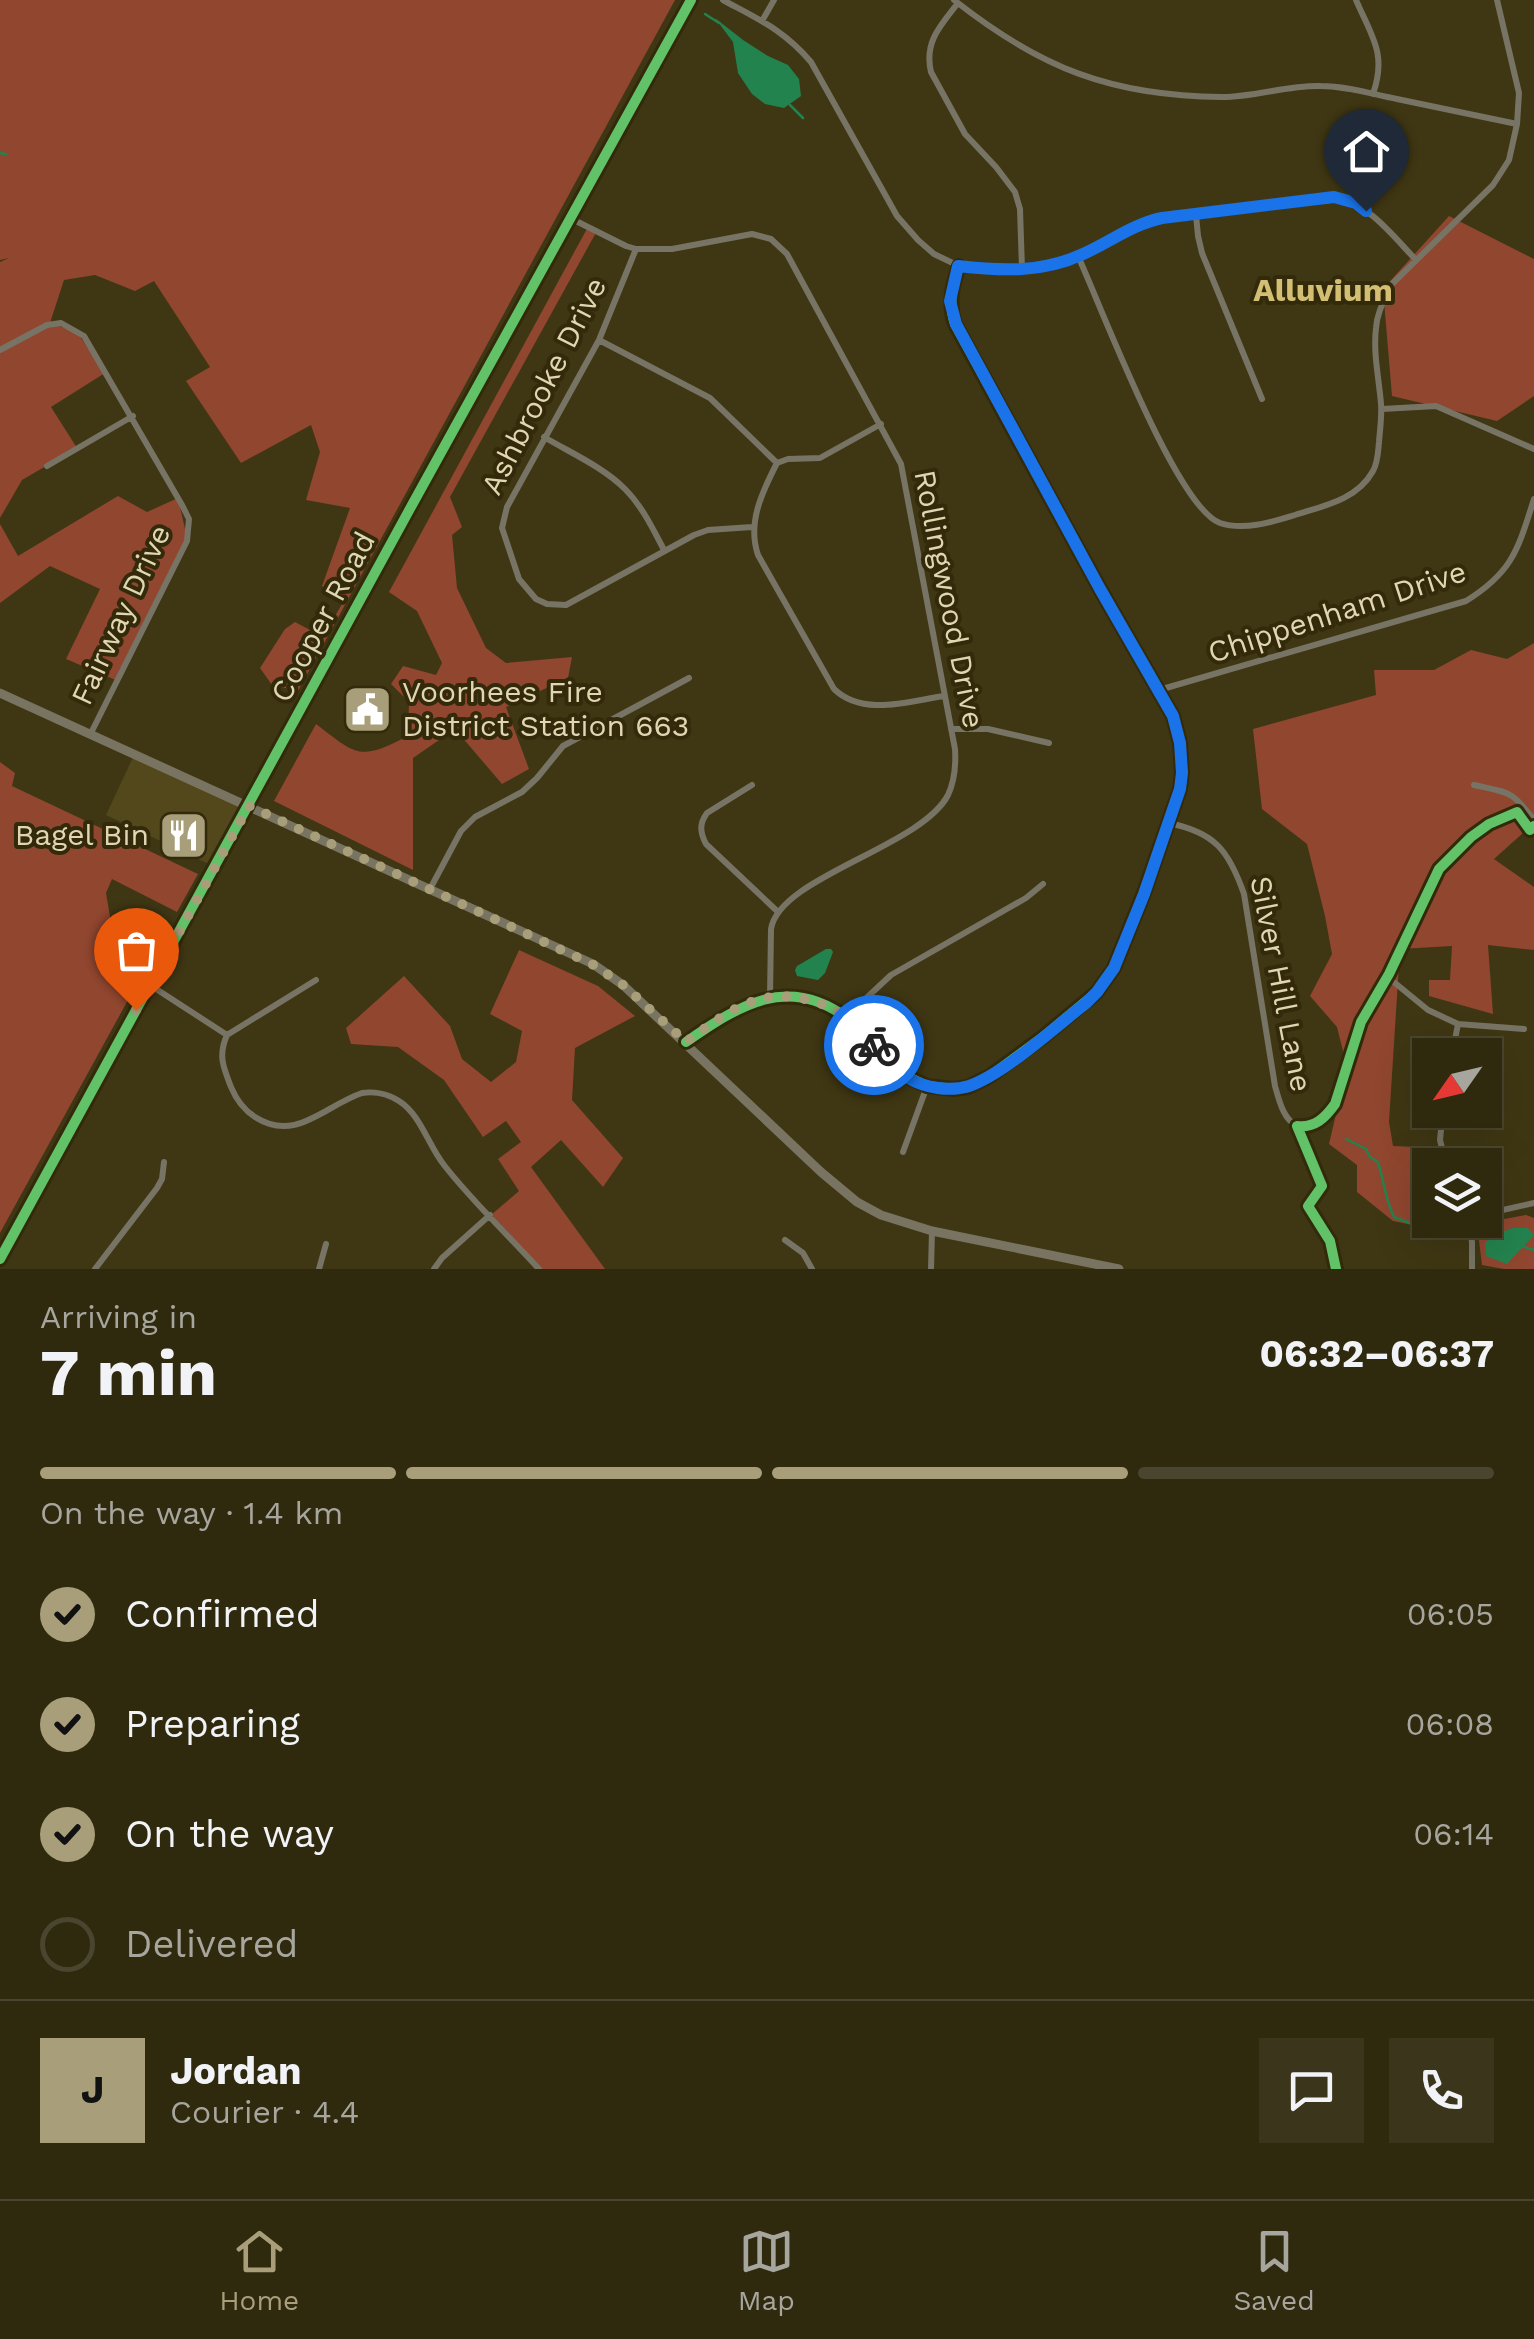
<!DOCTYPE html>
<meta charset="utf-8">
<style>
body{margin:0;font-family:"Work Sans",sans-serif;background:#3b351c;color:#f1f3f6;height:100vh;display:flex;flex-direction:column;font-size:38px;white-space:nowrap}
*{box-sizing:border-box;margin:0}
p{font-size:32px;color:#a7a69e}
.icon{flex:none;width:55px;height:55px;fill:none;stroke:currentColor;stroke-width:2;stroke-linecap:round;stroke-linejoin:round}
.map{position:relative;height:1269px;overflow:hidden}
.drawer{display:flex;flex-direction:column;background:#2f290e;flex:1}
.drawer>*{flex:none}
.needle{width:65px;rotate:236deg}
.tools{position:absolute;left:1412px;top:1038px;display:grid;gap:20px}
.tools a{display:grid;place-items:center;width:90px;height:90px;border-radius:0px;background:#2f290e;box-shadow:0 10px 40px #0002,0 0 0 2px #4a452e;font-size:50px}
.pin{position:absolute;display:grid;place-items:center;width:85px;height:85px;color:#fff;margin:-102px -42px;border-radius:50% 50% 50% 0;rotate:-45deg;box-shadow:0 0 10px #0007}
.pin .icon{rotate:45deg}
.courier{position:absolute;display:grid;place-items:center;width:100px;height:100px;margin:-50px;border:8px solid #1a73e8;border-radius:50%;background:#fff;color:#222;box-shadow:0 2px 12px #0007}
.overview em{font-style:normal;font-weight:700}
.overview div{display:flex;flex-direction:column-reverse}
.overview{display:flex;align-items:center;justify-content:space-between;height:170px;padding:0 40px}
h1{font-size:65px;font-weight:700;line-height:75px}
.bar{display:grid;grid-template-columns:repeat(4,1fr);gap:15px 10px;align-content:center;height:120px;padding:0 40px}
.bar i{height:12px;border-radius:8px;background:#4a452e}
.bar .on{background:#a89f7a}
.bar p{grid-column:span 4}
.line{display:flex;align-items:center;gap:25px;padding:0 40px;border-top:2px solid #4a452e}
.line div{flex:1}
.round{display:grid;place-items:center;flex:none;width:105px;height:105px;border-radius:0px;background:#3b351c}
ol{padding:0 40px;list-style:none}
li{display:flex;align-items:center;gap:30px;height:110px}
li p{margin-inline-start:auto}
li .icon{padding:10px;border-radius:50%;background:#a89f7a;color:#111;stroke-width:4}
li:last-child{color:#a7a69e}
li i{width:55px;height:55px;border:5px solid #4a452e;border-radius:50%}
.tabs{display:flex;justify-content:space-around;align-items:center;height:140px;border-top:2px solid #4a452e;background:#2f290e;font-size:28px;color:#a7a69e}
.tabs a{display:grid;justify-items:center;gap:5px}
.tabs .on{color:#a89f7a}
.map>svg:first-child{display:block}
</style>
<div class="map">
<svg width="1534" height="1269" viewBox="0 0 1534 1269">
<rect width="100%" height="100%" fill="#3f3713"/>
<path fill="#53481c" d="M135 753 249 806 215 867 106 815Z"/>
<path fill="#90462f" d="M0 0H675L298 691 272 685 260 668 285 629 295 622 323 637 342 604 322 586 350 508 306 500 320 452 311 425 241 463 186 381 210 367 154 281 135 291 95 275 64 280 50 323 77 332 105 373 51 407 77 448 22 480 0 518V262L9 258 0 260Z
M1449 216 1534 259V396L1497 421 1392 396 1383 289Z
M589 225 598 229 450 497 462 527 452 535 457 588 486 648 506 663 572 657 568 678 506 707 529 769 502 784 455 729 413 758V870L274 801 316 724C358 756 359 761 408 736L409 702 391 684 403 666 436 675 442 663 417 611 389 592Z
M118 496 147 512 178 498 188 542 118 681 66 659 100 589 50 566 0 603V524L18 556Z
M1534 643V823L1494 859 1534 887V950L1488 945 1493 1014 1429 996V980H1450L1452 946 1400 949 1389 1122 1393 1146 1439 1148 1444 1165H1430V1220H1459L1463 1235 1393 1221 1357 1192V1165L1329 1144 1347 1067 1337 1027 1310 996 1332 954 1325 916 1307 844 1262 809 1253 729 1376 695 1374 670H1434L1471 650 1507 659Z
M0 762 15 773 12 786 198 874 177 912 112 879 106 893 114 940 150 960 0 1233Z
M519 950 598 986 635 1016 575 1048 572 1100 623 1158 603 1187 561 1140 531 1167 605 1269H540L491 1215 519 1191 498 1159 521 1142 506 1121 483 1137 444 1080 398 1047 351 1044 346 1028 404 976 450 1026 462 1059 491 1082 516 1062 522 1031 490 1014Z
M1526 1215 1534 1218V1269H1504L1482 1265 1477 1224Z"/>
<path fill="#23834e" d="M715 18 743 40 768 56 788 65 799 79 801 96 784 108 765 104 752 94 738 73 733 42Z
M826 949H831L833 952 825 973 818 980 797 976 795 970 797 966Z
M1512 1228H1528L1534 1235 1507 1264 1486 1256 1485 1243 1492 1236Z"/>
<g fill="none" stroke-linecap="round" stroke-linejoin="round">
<path stroke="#23834e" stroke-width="2.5" d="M705 14 719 23
M790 105 803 118
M0 153 6 154
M1346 1139 1366 1149 1370 1157 1378 1162C1384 1181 1385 1199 1394 1217L1420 1227 1460 1234
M1521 1246 1534 1250"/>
<path stroke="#787465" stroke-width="6" d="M723 0C758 19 784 30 811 62L897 216 918 240 934 254 959 266 989 269 1034 270 1059 264 1152 220 1333 197C1368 202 1393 236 1416 260
M954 0C1040 68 1111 96 1222 97 1255 97 1288 85 1321 86 1346 86 1372 94 1397 99 1437 107 1477 116 1517 124
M1356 0C1372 37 1387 54 1373 94
M958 3C940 26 924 42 931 72L965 134 996 167 1015 192 1020 209 1022 269
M762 21 774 0
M1196 215 1198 236 1202 253 1262 399
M570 218 626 246 636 249H672L752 234 771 239 787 254 901 464 955 749C956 765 955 780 948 795 921 847 779 877 771 929L770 998
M636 249 599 340 507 507 502 528 519 579 536 599 547 604 566 605 694 535 708 530 752 527
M1078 256C1101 306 1176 507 1220 523 1244 531 1272 522 1295 515 1323 506 1357 500 1373 471 1378 462 1378 452 1379 442 1380 429 1382 416 1381 404 1379 379 1373 353 1376 328 1377 312 1385 299 1391 285L1493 185 1509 160 1517 124 1519 93 1497 0
M599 340 710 398 777 463
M0 350 47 325 61 323 84 336 182 505 189 519 187 541 91 733
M1382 409 1436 406 1534 449
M544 437C571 453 603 467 625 489 642 506 653 529 664 550
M777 463C762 492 747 523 758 555L834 689C863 717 909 701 944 696
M777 463 788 459 820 458 881 424
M47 466 133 416
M1159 690 1466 601C1513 572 1518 549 1534 499
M951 729H988L1049 743
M752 785 707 813C699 824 700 832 706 844L777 911
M1474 785C1510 793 1511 790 1534 820
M1168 823C1215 832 1229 851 1244 894L1275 1086C1279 1100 1283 1119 1297 1126
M430 889 461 831 475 817 522 792 537 778 563 746 689 678
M316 980 227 1035C218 1055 223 1067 231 1087 236 1099 244 1110 255 1117 296 1143 324 1106 362 1093 374 1091 388 1094 399 1101 421 1115 428 1145 444 1165 472 1201 508 1235 539 1269
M1395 983 1428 1010 1458 1024 1524 1029
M150 985 227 1035
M846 1017 891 975 1026 898 1043 884
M686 1042C738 1006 788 973 848 1019 868 1034 885 1056 902 1074L927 1086 953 1089 968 1087 990 1076 1043 1037 1097 992 1114 968 1144 893 1180 789 1182 773 1180 743 1173 716 1100 589 955 324C948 303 952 287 959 266
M1452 1055 1458 1024
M1443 1110 1440 1140 1446 1165
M903 1152 927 1086
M1485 1214 1534 1203
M1468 1220 1472 1242V1269
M785 1240 803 1253 812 1269
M95 1269 157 1188 162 1179 164 1162
M319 1269 326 1244
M434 1269 442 1258 490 1215
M931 1269 932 1231"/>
<path stroke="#797461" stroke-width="9" d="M0 693 593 964 623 985 821 1172 857 1202 881 1215 932 1231 1119 1269
M0 1259 412 505 691 0"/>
<defs>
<path id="cycleway" d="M686 1042C738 1006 788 973 848 1019 868 1034 885 1056 902 1074L927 1086 953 1089 968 1087 990 1076 1043 1037 1097 992 1114 968 1144 893 1180 789 1182 773 1180 743 1173 716 1100 589 955 324C948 303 952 287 959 266
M0 1259 412 505 691 0
M1336 1269 1330 1241 1308 1206 1322 1186 1297 1126C1315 1128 1325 1118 1335 1104L1361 1022 1389 974 1439 869 1471 837 1489 824 1517 812 1530 830 1534 826"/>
</defs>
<use href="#cycleway" stroke="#322a0a" stroke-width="16"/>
<use href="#cycleway" stroke="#61c268" stroke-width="10"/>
</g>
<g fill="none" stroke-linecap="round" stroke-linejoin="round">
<path stroke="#a89f7a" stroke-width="10" stroke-dasharray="0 18" d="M136 1010 249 806 592 964 622 984 686 1042C707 1027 729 1009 754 1001 785 990 827 1000 852 1022 860 1028 867 1037 874 1045"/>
<path stroke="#1a73e8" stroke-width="12" d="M874 1045C885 1056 895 1070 908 1078 925 1088 950 1092 969 1086 1004 1074 1055 1027 1086 1003L1097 992 1114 968 1144 894 1180 789 1182 773 1180 743 1173 716 1100 589 956 324 950 301 958 266C1002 271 1042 273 1083 254 1110 242 1133 224 1162 218L1334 197 1356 203 1366 211"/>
</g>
<defs>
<symbol id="civic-square" viewBox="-11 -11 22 22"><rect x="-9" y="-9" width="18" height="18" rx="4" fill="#a89f7a" stroke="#322a0a"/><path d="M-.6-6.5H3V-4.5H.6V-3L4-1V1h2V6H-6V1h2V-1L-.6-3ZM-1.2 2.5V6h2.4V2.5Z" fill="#fff"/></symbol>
<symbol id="restaurant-square" viewBox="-11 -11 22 22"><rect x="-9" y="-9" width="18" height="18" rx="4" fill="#a89f7a" stroke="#322a0a"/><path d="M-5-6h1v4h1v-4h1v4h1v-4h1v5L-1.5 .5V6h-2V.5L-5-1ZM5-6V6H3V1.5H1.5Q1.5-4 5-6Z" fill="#fff"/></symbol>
</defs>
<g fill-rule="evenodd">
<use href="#civic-square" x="340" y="682" width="55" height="55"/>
<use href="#restaurant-square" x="156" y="808" width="55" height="55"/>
</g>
<g text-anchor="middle" stroke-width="8" stroke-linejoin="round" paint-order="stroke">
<g font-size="30" fill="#e0d7b2" stroke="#322a0a">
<text transform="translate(544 386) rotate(-63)" y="10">Ashbrooke Drive</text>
<text transform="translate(949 599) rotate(79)" y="10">Rollingwood Drive</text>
<text transform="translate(1337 612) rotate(-18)" y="10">Chippenham Drive</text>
<text transform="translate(121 615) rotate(-65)" y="10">Fairway Drive</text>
<text transform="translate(323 617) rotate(-62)" y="10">Cooper Road</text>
<text transform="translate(1281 984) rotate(79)" y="10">Silver Hill Lane</text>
</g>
<g font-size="30" fill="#e0d7b2" stroke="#322a0a" text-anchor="start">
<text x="402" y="702">Voorhees Fire<tspan x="402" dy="34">District Station 663</tspan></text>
<text x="149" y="845" text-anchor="end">Bagel Bin</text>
</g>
<g font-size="32" font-weight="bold" fill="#d3bf73" stroke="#322a0a">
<text x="1323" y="301">Alluvium</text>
</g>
</g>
</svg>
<div class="tools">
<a><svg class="needle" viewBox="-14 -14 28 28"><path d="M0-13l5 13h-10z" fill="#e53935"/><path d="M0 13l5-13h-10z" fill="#a7a69e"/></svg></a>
<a><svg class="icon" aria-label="layers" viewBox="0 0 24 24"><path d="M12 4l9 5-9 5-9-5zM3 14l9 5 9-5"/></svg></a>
</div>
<div class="pin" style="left:136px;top:1010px;background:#ea580c"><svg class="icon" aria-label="bag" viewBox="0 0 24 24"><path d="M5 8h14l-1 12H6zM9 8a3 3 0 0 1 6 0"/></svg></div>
<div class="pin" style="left:1366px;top:211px;background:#1f2937"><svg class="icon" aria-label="home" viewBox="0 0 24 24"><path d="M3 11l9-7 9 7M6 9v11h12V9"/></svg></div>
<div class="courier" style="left:874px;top:1045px"><svg class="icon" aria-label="bike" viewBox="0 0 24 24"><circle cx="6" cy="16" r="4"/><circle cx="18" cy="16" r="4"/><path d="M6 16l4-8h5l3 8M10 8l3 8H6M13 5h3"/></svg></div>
</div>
<section class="drawer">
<div class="overview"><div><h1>7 min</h1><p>Arriving in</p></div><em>06:32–06:37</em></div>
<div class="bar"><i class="on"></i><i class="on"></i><i class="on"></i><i></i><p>On the way · 1.4 km</p></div>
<ol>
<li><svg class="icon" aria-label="check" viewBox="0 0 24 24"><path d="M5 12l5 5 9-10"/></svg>Confirmed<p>06:05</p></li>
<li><svg class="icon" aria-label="check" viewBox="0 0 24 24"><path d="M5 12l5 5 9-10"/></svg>Preparing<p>06:08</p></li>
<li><svg class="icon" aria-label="check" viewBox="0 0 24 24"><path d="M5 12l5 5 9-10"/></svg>On the way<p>06:14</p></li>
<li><i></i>Delivered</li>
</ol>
<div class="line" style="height:180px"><b class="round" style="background:#a89f7a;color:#111">J</b><div><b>Jordan</b><p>Courier · 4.4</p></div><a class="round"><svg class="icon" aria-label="chat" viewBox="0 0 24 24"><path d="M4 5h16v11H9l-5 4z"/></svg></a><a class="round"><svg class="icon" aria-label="phone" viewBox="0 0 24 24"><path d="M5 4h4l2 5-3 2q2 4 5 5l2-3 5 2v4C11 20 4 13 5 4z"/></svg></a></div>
</section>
<nav class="tabs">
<a class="on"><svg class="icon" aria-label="home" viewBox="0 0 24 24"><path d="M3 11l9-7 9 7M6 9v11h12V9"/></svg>Home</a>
<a><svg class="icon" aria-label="map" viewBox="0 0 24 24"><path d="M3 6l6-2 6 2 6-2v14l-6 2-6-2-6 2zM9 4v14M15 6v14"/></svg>Map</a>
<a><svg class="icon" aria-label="saved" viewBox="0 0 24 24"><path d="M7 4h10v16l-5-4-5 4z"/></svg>Saved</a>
</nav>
